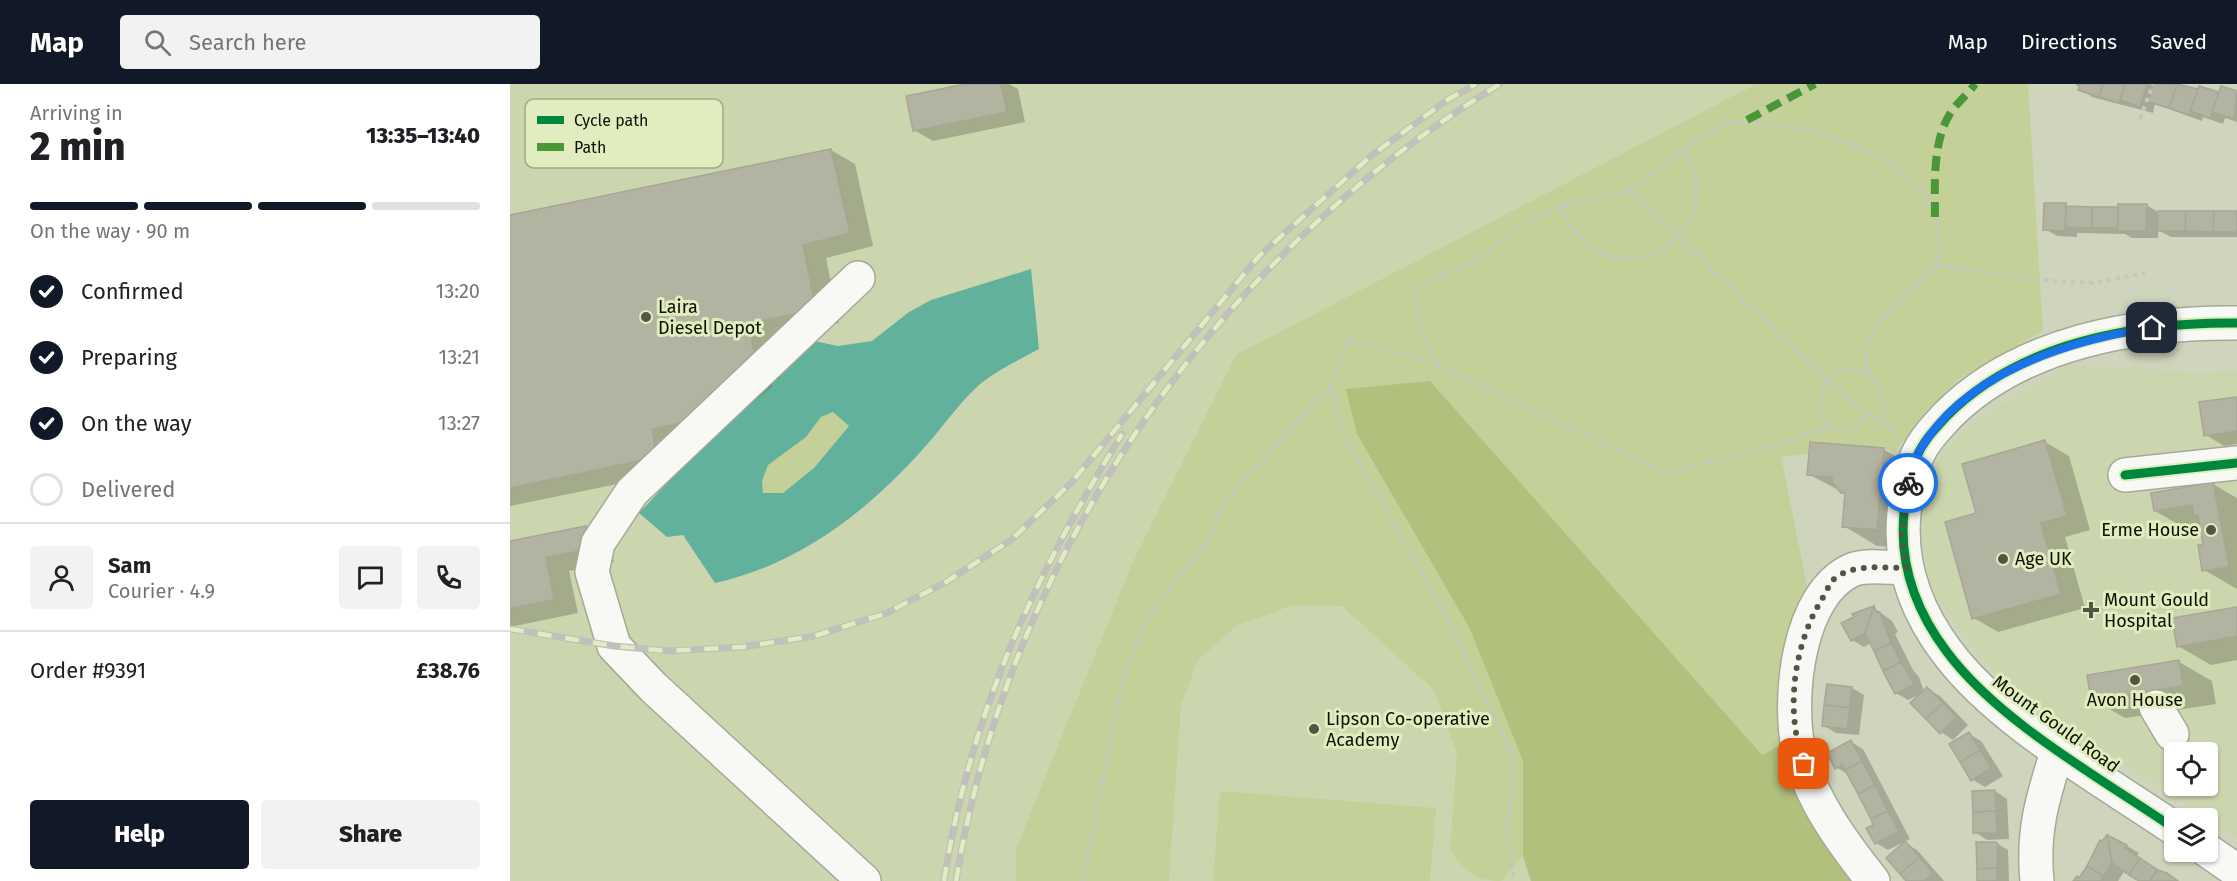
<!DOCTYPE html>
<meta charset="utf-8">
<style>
body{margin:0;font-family:"Fira Sans",sans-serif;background:#f2f2f2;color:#202124;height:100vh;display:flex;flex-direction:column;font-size:22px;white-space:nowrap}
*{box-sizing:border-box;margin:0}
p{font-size:20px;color:#757577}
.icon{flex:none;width:33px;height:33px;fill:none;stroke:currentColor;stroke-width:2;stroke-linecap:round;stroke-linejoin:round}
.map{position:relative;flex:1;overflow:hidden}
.panel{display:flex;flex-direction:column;background:#fff;width:510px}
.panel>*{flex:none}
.buttons{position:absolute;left:1654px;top:658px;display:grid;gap:12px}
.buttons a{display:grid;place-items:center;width:54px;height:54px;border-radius:6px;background:#fff;box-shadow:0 2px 4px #0004;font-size:30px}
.pin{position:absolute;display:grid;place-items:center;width:51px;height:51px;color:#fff;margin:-26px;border-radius:12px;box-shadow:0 3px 9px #0006}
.courier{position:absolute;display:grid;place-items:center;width:60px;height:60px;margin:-30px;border:4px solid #1a73e8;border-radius:50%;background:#fff;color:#222;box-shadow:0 2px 8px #0007}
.overview em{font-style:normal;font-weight:800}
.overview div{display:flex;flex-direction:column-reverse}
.overview{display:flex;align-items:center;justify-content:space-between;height:102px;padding:0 30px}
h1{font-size:39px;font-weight:800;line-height:45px}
.bar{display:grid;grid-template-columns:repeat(4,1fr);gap:9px 6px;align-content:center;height:72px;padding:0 30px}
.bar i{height:8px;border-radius:4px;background:#e0e0e0}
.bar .on{background:#111827}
.bar p{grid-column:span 4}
.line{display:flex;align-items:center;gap:15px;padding:0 30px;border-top:2px solid #e0e0e0}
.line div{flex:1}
.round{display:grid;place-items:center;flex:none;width:63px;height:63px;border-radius:6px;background:#f2f2f2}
ol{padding:0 30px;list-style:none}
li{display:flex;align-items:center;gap:18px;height:66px}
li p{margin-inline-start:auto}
li .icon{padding:6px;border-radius:50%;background:#111827;color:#fff;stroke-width:4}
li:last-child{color:#757577}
li i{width:33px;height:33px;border:3px solid #e0e0e0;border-radius:50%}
.cta{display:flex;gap:12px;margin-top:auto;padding:12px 30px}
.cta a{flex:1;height:69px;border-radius:6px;background:#111827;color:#fff;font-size:24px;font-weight:800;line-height:69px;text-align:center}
.cta a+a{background:#f2f2f2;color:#202124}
header{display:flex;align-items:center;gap:36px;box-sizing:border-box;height:84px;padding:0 30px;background:#111827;color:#fff}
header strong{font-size:28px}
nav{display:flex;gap:33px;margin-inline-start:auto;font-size:21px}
.search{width:420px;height:54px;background:#f2f2f2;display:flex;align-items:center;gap:15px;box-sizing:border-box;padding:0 21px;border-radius:6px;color:#757577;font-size:22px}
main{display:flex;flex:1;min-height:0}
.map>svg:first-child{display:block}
</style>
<header>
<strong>Map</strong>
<div class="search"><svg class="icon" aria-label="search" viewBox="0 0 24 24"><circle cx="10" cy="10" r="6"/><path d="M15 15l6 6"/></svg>Search here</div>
<nav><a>Map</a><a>Directions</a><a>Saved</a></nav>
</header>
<main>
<section class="panel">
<div class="overview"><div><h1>2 min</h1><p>Arriving in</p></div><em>13:35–13:40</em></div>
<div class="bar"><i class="on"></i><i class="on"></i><i class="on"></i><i></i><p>On the way · 90 m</p></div>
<ol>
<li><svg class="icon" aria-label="check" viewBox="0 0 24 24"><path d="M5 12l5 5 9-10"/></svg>Confirmed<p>13:20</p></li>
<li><svg class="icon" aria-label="check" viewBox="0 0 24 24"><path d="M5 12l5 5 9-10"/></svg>Preparing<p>13:21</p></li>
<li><svg class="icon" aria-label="check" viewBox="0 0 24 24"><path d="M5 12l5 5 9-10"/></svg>On the way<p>13:27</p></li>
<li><i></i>Delivered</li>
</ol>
<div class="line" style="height:108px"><a class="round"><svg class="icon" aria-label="person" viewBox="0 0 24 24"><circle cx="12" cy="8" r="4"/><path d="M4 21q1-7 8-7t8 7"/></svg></a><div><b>Sam</b><p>Courier · 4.9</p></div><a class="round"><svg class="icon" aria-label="chat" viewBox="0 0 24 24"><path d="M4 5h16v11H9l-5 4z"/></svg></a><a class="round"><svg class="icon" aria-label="phone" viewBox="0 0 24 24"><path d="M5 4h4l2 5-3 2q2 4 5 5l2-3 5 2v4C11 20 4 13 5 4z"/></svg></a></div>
<div class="line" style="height:78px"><div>Order #9391</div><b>£38.76</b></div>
<div class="cta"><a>Help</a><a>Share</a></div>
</section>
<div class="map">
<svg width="1727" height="797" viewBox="0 0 1727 797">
<rect width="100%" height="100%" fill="#cfd4bc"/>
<path fill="#ccd6ae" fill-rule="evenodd" d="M0 0H1246L726 271 506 765V797H0ZM399 228 529 265 473 297 385 397 349 428 265 481 205 499 173 451 328 262 362 257Z
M1558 281 1693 289 1727 287V754L1536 629 1488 592 1448 544 1423 508 1413 458 1412 419 1427 376 1457 342ZM1665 669H1698V702H1665Z
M783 521 832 522 924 606 947 669 940 766 958 789 978 797H659L671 621 688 576 726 542Z
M1013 772 1021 797H991Z"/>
<path fill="#c3d098" d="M1246 0H1518L1533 247 1450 294 1415 328 1384 369 1374 364 1300 358 1298 370 1271 373 1298 508 1274 659 1252 671 920 298 837 305 848 350 959 543 1013 677V772L991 797C963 797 956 787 940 766L947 669 924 606 832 522 783 521 726 542 688 576 671 621 659 797H506V765L622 480 726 271Z
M323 328 339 342 304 384 273 409H253L252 397 257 381 296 353 311 333Z
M710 707 926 724 920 797H703Z"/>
<path fill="#b2c07e" d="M920 297 1252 671 1274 659 1349 797H1021L1013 772V677L959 543 847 350 836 305Z"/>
<path fill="#61b19c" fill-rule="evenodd" d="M521 185 529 265C511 275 491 284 474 297 454 312 431 346 413 365 357 428 288 481 205 499L173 451 157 453 129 429 211 342 304 257 328 262 362 257 399 228 421 216ZM323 328 339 342 304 384 273 409H253L252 397 258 381 296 353 311 333Z"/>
<path fill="#0003" d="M462 0H499L508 5 515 38 423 57 404 46Z
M1565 0H1667L1710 10 1712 4 1727 9V38L1715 34 1713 40 1693 33 1692 37 1645 20 1643 29 1582 13Z
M321 66 345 80 363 162 316 174 329 239 263 253 270 294 261 297 262 302 206 350 166 359 171 387 0 422V132Z
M1555 121 1560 124H1609L1636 121 1648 128 1727 129V153H1661L1648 146V154H1622L1615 150 1567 149V153L1547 152 1535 145Z
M1727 314V360L1714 362 1696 351Z
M1535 358 1559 372 1580 446 1555 453 1575 524 1488 548 1464 534 1468 430Z
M1373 365 1406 384 1400 464 1367 462 1334 442 1336 410 1298 390Z
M1703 400 1727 414V505L1694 486 1695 462 1692 443 1678 446 1645 427Z
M76 444 100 458 104 478 59 487 68 529 0 543V459Z
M1364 524 1382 537 1388 548 1385 550 1403 586 1409 593 1414 608 1417 605 1430 612 1458 641 1443 656 1431 648 1411 610 1398 616 1386 609 1361 559 1354 563 1342 556 1333 539 1356 525Z
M1727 524V576L1701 581 1668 562Z
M1669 578 1702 597 1706 620 1615 634 1582 615Z
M1342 604 1354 611 1349 651 1326 649 1313 641Z
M1459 650 1471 657 1493 692 1475 703 1463 696Z
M1341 658 1353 665 1400 755 1378 766 1366 759 1365 741 1339 691 1326 683Z
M1485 707 1497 715 1499 755 1477 756 1465 748Z
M1605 755 1629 769 1627 772 1667 797H1632L1615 786 1608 797H1565L1570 796 1587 770 1584 768 1590 758Z
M1395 759 1407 766 1434 797H1398Z
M1486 759 1498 766 1499 797H1469Z"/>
<path fill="#b2b3a0" stroke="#a6a794" stroke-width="1.5" d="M455 0H491L497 28 403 47 396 12Z
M1570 0H1593L1589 13 1568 6Z
M1593 0H1615L1609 19 1589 13Z
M1615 0H1637L1630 23 1610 16Z
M1643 0H1667L1659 24 1638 18Z
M1667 0 1688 5 1679 31 1659 24Z
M1689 2 1709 8 1700 34 1680 27Z
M1711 2 1727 7 1724 35 1702 28Z
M321 65 340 149 293 161 306 226 239 239 246 280 181 337 142 345 147 373 0 404V131Z
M1534 119H1556L1555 147 1533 146Z
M1608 120H1637L1636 147H1608Z
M1556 122 1582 123V144L1555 143Z
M1582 123H1608V144H1582Z
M1648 127H1676L1675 147H1647Z
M1676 127H1704L1703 148 1675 147Z
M1704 127H1727V148H1703Z
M1727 313V347L1694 352 1689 318Z
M1535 356 1557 432 1531 439 1551 510 1462 535 1435 438 1466 429 1452 380Z
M1300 358 1374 364 1367 446 1332 443 1335 409H1331L1322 398V393L1297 391Z
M1703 398 1719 483 1692 487 1688 461H1693L1688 431 1684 432 1682 421 1644 427 1641 409Z
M76 442 81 465 36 473 44 516 0 524V457Z
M1364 522 1367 529 1370 528 1381 559 1364 567 1355 549Z
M1364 522 1355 549 1341 557 1331 539 1344 533 1342 530Z
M1727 523V552L1667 563 1662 534Z
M1381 559 1391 578 1373 587 1364 567Z
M1669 576 1673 602 1581 616 1577 591Z
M1391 578 1403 598V601L1385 610 1373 587Z
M1317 600 1342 603 1340 624 1314 621Z
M1417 603 1433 619 1416 635 1400 619Z
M1433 619 1446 633 1430 650 1416 635Z
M1314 621 1340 624 1337 645 1312 642Z
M1459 648 1470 666 1450 678 1439 660Z
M1341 656 1352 677 1335 686 1332 681 1325 685 1317 669Z
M1470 666 1481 684 1461 697 1450 678Z
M1352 677 1365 701 1348 710 1335 686Z
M1365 701 1378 727 1361 735 1348 710Z
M1485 706 1486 727 1463 728 1462 707Z
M1378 727 1389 747 1365 760 1356 744 1363 741 1361 735Z
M1486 727 1487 749H1463V728Z
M1597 751 1602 779 1594 792 1577 782 1590 756 1592 757Z
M1597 751 1617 761 1615 764 1630 774 1619 791 1602 779Z
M1395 757 1409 773 1390 790 1376 774Z
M1466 758H1486L1488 760 1487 784 1467 785Z
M1409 773 1423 789 1414 797H1396L1390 790Z
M1630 774 1647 786 1640 797H1629L1619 791Z
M1577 782 1594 792 1591 797H1563L1567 792 1569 794Z
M1487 784V797H1467V785Z
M1647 786 1657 789 1668 797H1640Z"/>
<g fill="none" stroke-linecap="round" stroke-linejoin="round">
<defs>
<path id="minor" d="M348 194 122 408 88 459 82 488 104 562 143 603 354 797
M1615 391 1727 379
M1646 623 1662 650
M1665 745C1592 695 1489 638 1437 568 1406 527 1389 480 1394 429 1396 409 1399 390 1407 372 1414 356 1426 344 1437 332 1510 258 1627 238 1727 239
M1698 767 1727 787
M1363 797C1332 758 1298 712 1288 663 1278 612 1288 510 1342 486 1356 480 1380 484 1396 484
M1527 797C1522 746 1533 713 1548 665"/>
</defs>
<use href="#minor" stroke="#a5a996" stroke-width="36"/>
<path stroke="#c5c6c0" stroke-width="4" stroke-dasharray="4.5 4.5" stroke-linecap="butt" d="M1630 35 1643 0
M1120 107 1316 295 1357 330
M1051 123C1097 233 1231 147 1172 66
M1427 181 1527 196 1584 199 1635 189
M930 282C917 260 900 227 910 201L964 178 1015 140 1051 122 1120 107 1193 51 1221 38H1251L1298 46 1344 61 1381 79 1398 92 1418 116 1427 138 1430 160 1427 181 1376 230 1359 252 1355 267 1358 287 1370 307 1375 338
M820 302 832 349 938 535 1004 676 997 745 1004 797
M1317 343 1309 319 1316 295 1331 286 1358 287
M573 797 613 595 636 535 697 459 714 419 820 302 839 255 921 278 1147 385 1161 388 1280 357 1317 343 1333 348 1342 346 1357 330 1375 339 1387 350"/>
<use href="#minor" stroke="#f8f9f5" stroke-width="33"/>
<defs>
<path id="rail" d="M0 545 104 562 159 567 232 563 304 552 377 529 436 498 501 456 561 399 749 172 861 72 937 16 966 0
M434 797C460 630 524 493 612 350
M446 797C499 469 707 172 990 0"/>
</defs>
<use href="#rail" stroke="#c0c1ba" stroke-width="7"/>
<use href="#rail" stroke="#e1ecbf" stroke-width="4.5" stroke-dasharray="14" stroke-linecap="butt"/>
<path stroke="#499739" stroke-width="8" stroke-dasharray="15 8" stroke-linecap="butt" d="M1237 36 1305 0
M1425 133C1425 101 1422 57 1441 28 1448 18 1458 10 1465 0"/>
<defs>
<path id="cycleway" d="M1615 391 1727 379
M1665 745C1592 695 1489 638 1437 568 1406 527 1389 480 1394 429 1396 409 1399 390 1407 372 1414 356 1426 344 1437 332 1510 258 1627 238 1727 239"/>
</defs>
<use href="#cycleway" stroke="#e1ecbf" stroke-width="13"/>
<use href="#cycleway" stroke="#00873e" stroke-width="9"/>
</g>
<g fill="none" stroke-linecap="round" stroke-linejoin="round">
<path stroke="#515544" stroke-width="6" stroke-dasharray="0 10.8" d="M1294 680C1275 628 1283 562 1312 515 1316 509 1319 500 1324 495 1344 479 1372 484 1396 484L1392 453 1398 399"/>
<path stroke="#1a73e8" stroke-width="8" d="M1398 399C1401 389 1404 378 1409 368 1452 290 1559 256 1642 244"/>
</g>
<g fill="#515544" stroke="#e1ecbf" stroke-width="2">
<circle cx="136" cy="233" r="6"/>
<circle cx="1701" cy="446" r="6"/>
<circle cx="1493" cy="475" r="6"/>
<path d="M1578 517h6v6h6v6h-6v6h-6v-6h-6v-6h6z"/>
<circle cx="1625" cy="596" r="6"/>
<circle cx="804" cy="645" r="6"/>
</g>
<g text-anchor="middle" stroke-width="6" stroke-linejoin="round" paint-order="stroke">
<g font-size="18" fill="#0d1003" stroke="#e1ecbf" text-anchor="start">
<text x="148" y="229">Laira<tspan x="148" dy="21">Diesel Depot</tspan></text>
<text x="1689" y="452" text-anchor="end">Erme House</text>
<text x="1505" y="481">Age UK</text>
<text x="1594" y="522">Mount Gould<tspan x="1594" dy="21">Hospital</tspan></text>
<text x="1625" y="622" text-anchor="middle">Avon House</text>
<text x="816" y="641">Lipson Co-operative<tspan x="816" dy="21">Academy</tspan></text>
</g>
<g font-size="18" fill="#0d1003" stroke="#e1ecbf">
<text transform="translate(1546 640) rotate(36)" y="6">Mount Gould Road</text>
</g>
</g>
<rect x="15" y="15" width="198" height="69" rx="9" fill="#e1ecbf" stroke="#a1aa87" stroke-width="1.5"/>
<rect x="27" y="32" width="27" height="8" fill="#00873e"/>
<rect x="27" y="59" width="27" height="8" fill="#499739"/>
<g font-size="16" fill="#0d1003">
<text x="64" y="42">Cycle path</text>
<text x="64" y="69">Path</text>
</g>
</svg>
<div class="buttons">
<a><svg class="icon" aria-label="locate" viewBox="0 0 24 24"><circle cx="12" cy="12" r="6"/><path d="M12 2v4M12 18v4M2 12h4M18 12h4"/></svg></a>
<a><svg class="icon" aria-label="layers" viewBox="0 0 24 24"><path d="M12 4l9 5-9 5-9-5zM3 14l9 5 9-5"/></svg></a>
</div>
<div class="pin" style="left:1294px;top:680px;background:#ea580c"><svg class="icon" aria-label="bag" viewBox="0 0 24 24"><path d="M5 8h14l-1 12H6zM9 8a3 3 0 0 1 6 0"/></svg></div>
<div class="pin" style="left:1642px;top:244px;background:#1f2937"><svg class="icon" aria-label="home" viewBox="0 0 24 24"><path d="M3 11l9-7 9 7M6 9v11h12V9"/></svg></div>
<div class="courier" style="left:1398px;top:399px"><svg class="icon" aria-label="bike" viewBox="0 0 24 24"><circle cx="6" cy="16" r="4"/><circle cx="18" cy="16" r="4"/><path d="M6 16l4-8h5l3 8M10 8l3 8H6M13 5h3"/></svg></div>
</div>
</main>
